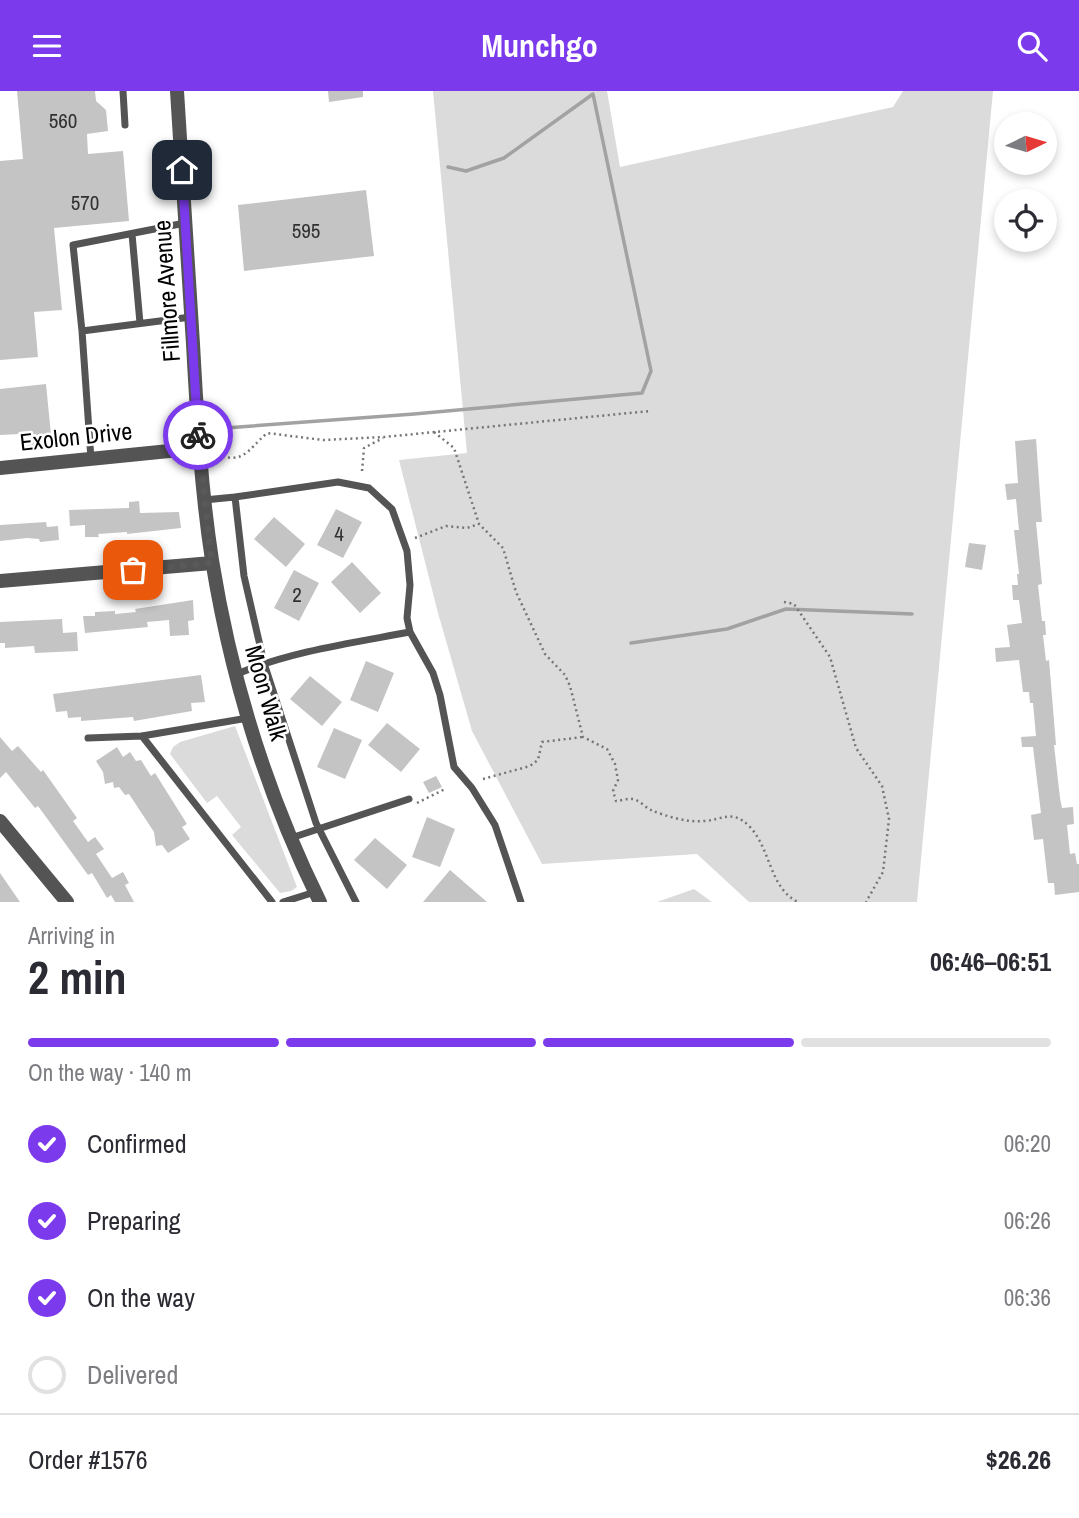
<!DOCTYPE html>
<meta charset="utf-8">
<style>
body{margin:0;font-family:"Archivo Narrow",sans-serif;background:#f2f2f3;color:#2b2b33;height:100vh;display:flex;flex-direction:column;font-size:26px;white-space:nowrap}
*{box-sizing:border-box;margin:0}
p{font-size:23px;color:#7c7c81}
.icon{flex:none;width:38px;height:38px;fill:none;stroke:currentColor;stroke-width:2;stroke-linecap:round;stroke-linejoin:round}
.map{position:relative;height:811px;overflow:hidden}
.drawer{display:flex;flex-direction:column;background:#fff;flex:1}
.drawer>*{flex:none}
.needle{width:46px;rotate:85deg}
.fabs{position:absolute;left:994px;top:21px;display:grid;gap:14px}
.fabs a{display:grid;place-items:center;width:63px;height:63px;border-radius:50%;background:#fff;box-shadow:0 4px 10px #0003;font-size:35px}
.pin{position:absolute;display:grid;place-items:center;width:60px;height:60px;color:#fff;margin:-30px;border-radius:14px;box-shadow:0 4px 10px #0006}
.courier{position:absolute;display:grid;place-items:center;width:70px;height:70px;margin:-35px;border:5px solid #7c3aed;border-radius:50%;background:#fff;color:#222;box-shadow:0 2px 9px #0007}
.summary em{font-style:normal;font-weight:700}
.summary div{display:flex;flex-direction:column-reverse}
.summary{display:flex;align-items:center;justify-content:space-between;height:119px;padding:0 28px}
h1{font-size:46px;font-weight:700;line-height:52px}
.bar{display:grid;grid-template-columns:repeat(4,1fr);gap:10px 7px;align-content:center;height:84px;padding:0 28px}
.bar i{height:9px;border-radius:5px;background:#e1e1e2}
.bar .active{background:#7c3aed}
.bar p{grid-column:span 4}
.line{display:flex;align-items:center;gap:18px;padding:0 28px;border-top:2px solid #e1e1e2}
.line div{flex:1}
ol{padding:0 28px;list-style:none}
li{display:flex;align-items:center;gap:21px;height:77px}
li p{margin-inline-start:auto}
li .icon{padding:7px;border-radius:50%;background:#7c3aed;color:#fff;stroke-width:4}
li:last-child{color:#7c7c81}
li i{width:38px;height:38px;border:4px solid #e1e1e2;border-radius:50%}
header{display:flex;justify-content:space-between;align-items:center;height:91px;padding:0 28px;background:#7c3aed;color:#fff;font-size:32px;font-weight:700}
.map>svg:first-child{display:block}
</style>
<header><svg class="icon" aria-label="menu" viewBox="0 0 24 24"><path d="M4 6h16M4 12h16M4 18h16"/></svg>Munchgo<svg class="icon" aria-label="search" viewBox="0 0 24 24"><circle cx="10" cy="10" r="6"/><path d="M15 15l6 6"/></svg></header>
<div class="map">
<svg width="1079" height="811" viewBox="0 0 1079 811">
<rect width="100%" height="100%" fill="#fff"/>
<path fill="#dbdbdb" d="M433 0H607L620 76 893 16 903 0H993L917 811H749L697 763 542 773 472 640 438 522 399 369 467 362Z
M235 635 297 796 291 800 280 802 232 744 241 736 217 705 207 712 170 663 173 656 180 651Z
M694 798 712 811H657Z"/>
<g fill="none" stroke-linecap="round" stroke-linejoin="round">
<path stroke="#a2a2a2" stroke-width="3.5" d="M225 337 414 323 642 302 651 280 593 3 504 67 466 80 448 76
M631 552 727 538 786 518 912 523"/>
</g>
<path fill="#c4c4c4" d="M17 0H95L96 10 106 19 108 40 87 43 88 63 123 60 129 130 54 137 62 219 34 221 38 266 0 269V70L23 68Z
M328 0H363V6L329 11Z
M366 99 374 165 244 180 238 114Z
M46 293 52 354 21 357 20 343 0 344V298Z
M1036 348 1042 431H1036L1042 493 1038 494 1042 530H1045L1046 544H1043L1046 570 1049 569 1056 654H1054L1060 707 1062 717 1073 716 1074 733 1067 734 1070 763 1075 762 1077 773H1079V801L1055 804 1054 792H1048L1043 748 1034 749 1031 724 1041 722 1033 656H1022L1021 646 1036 645 1033 612H1030L1029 601H1023L1019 569 996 571 995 557 1010 556 1007 534 1022 532 1019 509H1013L1012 494H1018L1017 483H1019L1014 439H1019L1016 408 1007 409 1005 393 1018 392 1015 350Z
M139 410 140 422 179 421 181 437 127 443V441L98 443 99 446H85V434L70 435 69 419 129 417V411Z
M336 418 362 431 343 467 317 454Z
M274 426 305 453 286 476 254 448Z
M46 431 47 436 58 435 59 449 40 451 39 448 27 447 0 450V434Z
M969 452 986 454 982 479 965 476Z
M352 471 381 502 360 522 331 491Z
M294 479 319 492 299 530 274 517Z
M193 509 194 529 188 530 189 544 170 545 169 529 147 531 148 536 85 542 83 525H95V521L115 520V523L136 521 135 518Z
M62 528 63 542 77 541 78 560 35 562 34 555 5 557V552H0V531Z
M366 570 394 582 378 621 350 609Z
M201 584 205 611 191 612 192 620 134 630 133 626 81 630V626L68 627 67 620 56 621 53 603Z
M310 585 342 611 322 635 290 608Z
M387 632 420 658 401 681 368 654Z
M334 637 362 649 345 688 317 676Z
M0 646 12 660 18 655 41 681 43 679 77 727 73 730 88 751 95 746 104 758 96 763 112 787 123 781 129 792 125 794 134 811H115L111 804 107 807 92 782 88 784 38 715 35 717 6 681 0 687Z
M117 656 123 666 130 661 136 670 141 669 151 685 155 682 187 733 182 736 190 748 168 762 162 754 156 755 154 741 129 703 125 704 119 696 114 697 113 691 105 693 103 681 96 670Z
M436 685 442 696 429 702 423 691Z
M427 726 455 738 440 776 412 766Z
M375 747 407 774 387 798 354 769Z
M450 779 487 811H423Z
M0 782 20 811H0Z"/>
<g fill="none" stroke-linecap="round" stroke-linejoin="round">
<path stroke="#767676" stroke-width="2.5" stroke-dasharray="2 3.5" stroke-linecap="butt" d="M434 341 454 357 479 433 503 457 516 501 545 563 565 584 570 595 583 646 607 658 615 673 618 689 613 700 616 710C621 710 627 707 632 708 638 708 645 716 651 719 665 725 688 732 704 730 722 729 732 718 749 735 771 757 769 797 798 811
M212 362C243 374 245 362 267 342L323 349 384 346 650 320
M362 380 364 357 383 347
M415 447 446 435 467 437 479 433
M784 511 794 513 830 566 856 657 882 695 889 728 883 781 866 811
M483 688 530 675 538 669 542 651 583 646
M417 712 445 698"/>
<path stroke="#545454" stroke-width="7" d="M123 0 125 34
M185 132 73 154 82 240 191 226
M132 143 140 232
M82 240 91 368
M235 406 338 391 369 397 392 418 407 460 410 494 407 527 410 541 433 582 440 604 454 676 472 697 495 734 521 811
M204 409 235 406 244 485 264 572 316 732 356 811
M237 583C292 560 352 552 410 541
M142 645 272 811
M88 647 142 645 248 627
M291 747 409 708
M283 811 315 801"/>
<path stroke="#545454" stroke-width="14" d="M177 0C182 84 188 169 193 253 197 326 201 398 212 469 231 587 267 704 320 811
M0 377 199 357
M0 490 212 472
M0 730 67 811"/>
</g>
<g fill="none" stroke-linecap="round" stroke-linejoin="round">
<path stroke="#595959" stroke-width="7" stroke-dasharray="0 12.6" d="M133 479 212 472 198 344"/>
<path stroke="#7c3aed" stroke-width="9" d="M182 79 198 344"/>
</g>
<g text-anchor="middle" stroke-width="5" stroke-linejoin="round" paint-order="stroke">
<g font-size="21" fill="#313131">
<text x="63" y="37">560</text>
<text x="85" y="119">570</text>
<text x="306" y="147">595</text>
<text x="339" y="450">4</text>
<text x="297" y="511">2</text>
</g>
<g font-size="24" fill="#000" stroke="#fff">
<text transform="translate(167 200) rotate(-94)" y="8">Fillmore Avenue</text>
<text transform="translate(76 346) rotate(-6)" y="8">Exolon Drive</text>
<text transform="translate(266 602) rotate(74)" y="8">Moon Walk</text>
</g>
</g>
</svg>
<div class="fabs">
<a><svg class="needle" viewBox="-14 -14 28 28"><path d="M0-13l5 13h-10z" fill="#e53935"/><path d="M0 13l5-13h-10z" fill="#7c7c81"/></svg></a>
<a><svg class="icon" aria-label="locate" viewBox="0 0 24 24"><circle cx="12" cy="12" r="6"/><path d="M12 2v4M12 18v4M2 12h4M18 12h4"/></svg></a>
</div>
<div class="pin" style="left:133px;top:479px;background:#ea580c"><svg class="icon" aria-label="bag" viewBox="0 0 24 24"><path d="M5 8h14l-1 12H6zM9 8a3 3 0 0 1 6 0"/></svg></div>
<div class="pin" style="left:182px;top:79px;background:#1f2937"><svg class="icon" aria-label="home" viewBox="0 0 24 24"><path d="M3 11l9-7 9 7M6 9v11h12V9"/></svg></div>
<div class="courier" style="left:198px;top:344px"><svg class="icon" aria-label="bike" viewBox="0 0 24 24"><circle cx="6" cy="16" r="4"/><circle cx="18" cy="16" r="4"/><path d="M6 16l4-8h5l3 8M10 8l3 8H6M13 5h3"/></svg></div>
</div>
<section class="drawer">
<div class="summary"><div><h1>2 min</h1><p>Arriving in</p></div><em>06:46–06:51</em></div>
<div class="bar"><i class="active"></i><i class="active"></i><i class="active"></i><i></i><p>On the way · 140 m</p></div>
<ol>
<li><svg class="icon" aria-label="check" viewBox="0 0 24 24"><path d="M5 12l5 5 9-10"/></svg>Confirmed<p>06:20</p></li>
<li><svg class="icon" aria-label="check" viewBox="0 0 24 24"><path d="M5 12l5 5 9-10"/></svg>Preparing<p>06:26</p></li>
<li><svg class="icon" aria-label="check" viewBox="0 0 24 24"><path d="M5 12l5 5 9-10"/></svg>On the way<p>06:36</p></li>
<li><i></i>Delivered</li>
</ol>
<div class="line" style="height:91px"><div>Order #1576</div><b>$26.26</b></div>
</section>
